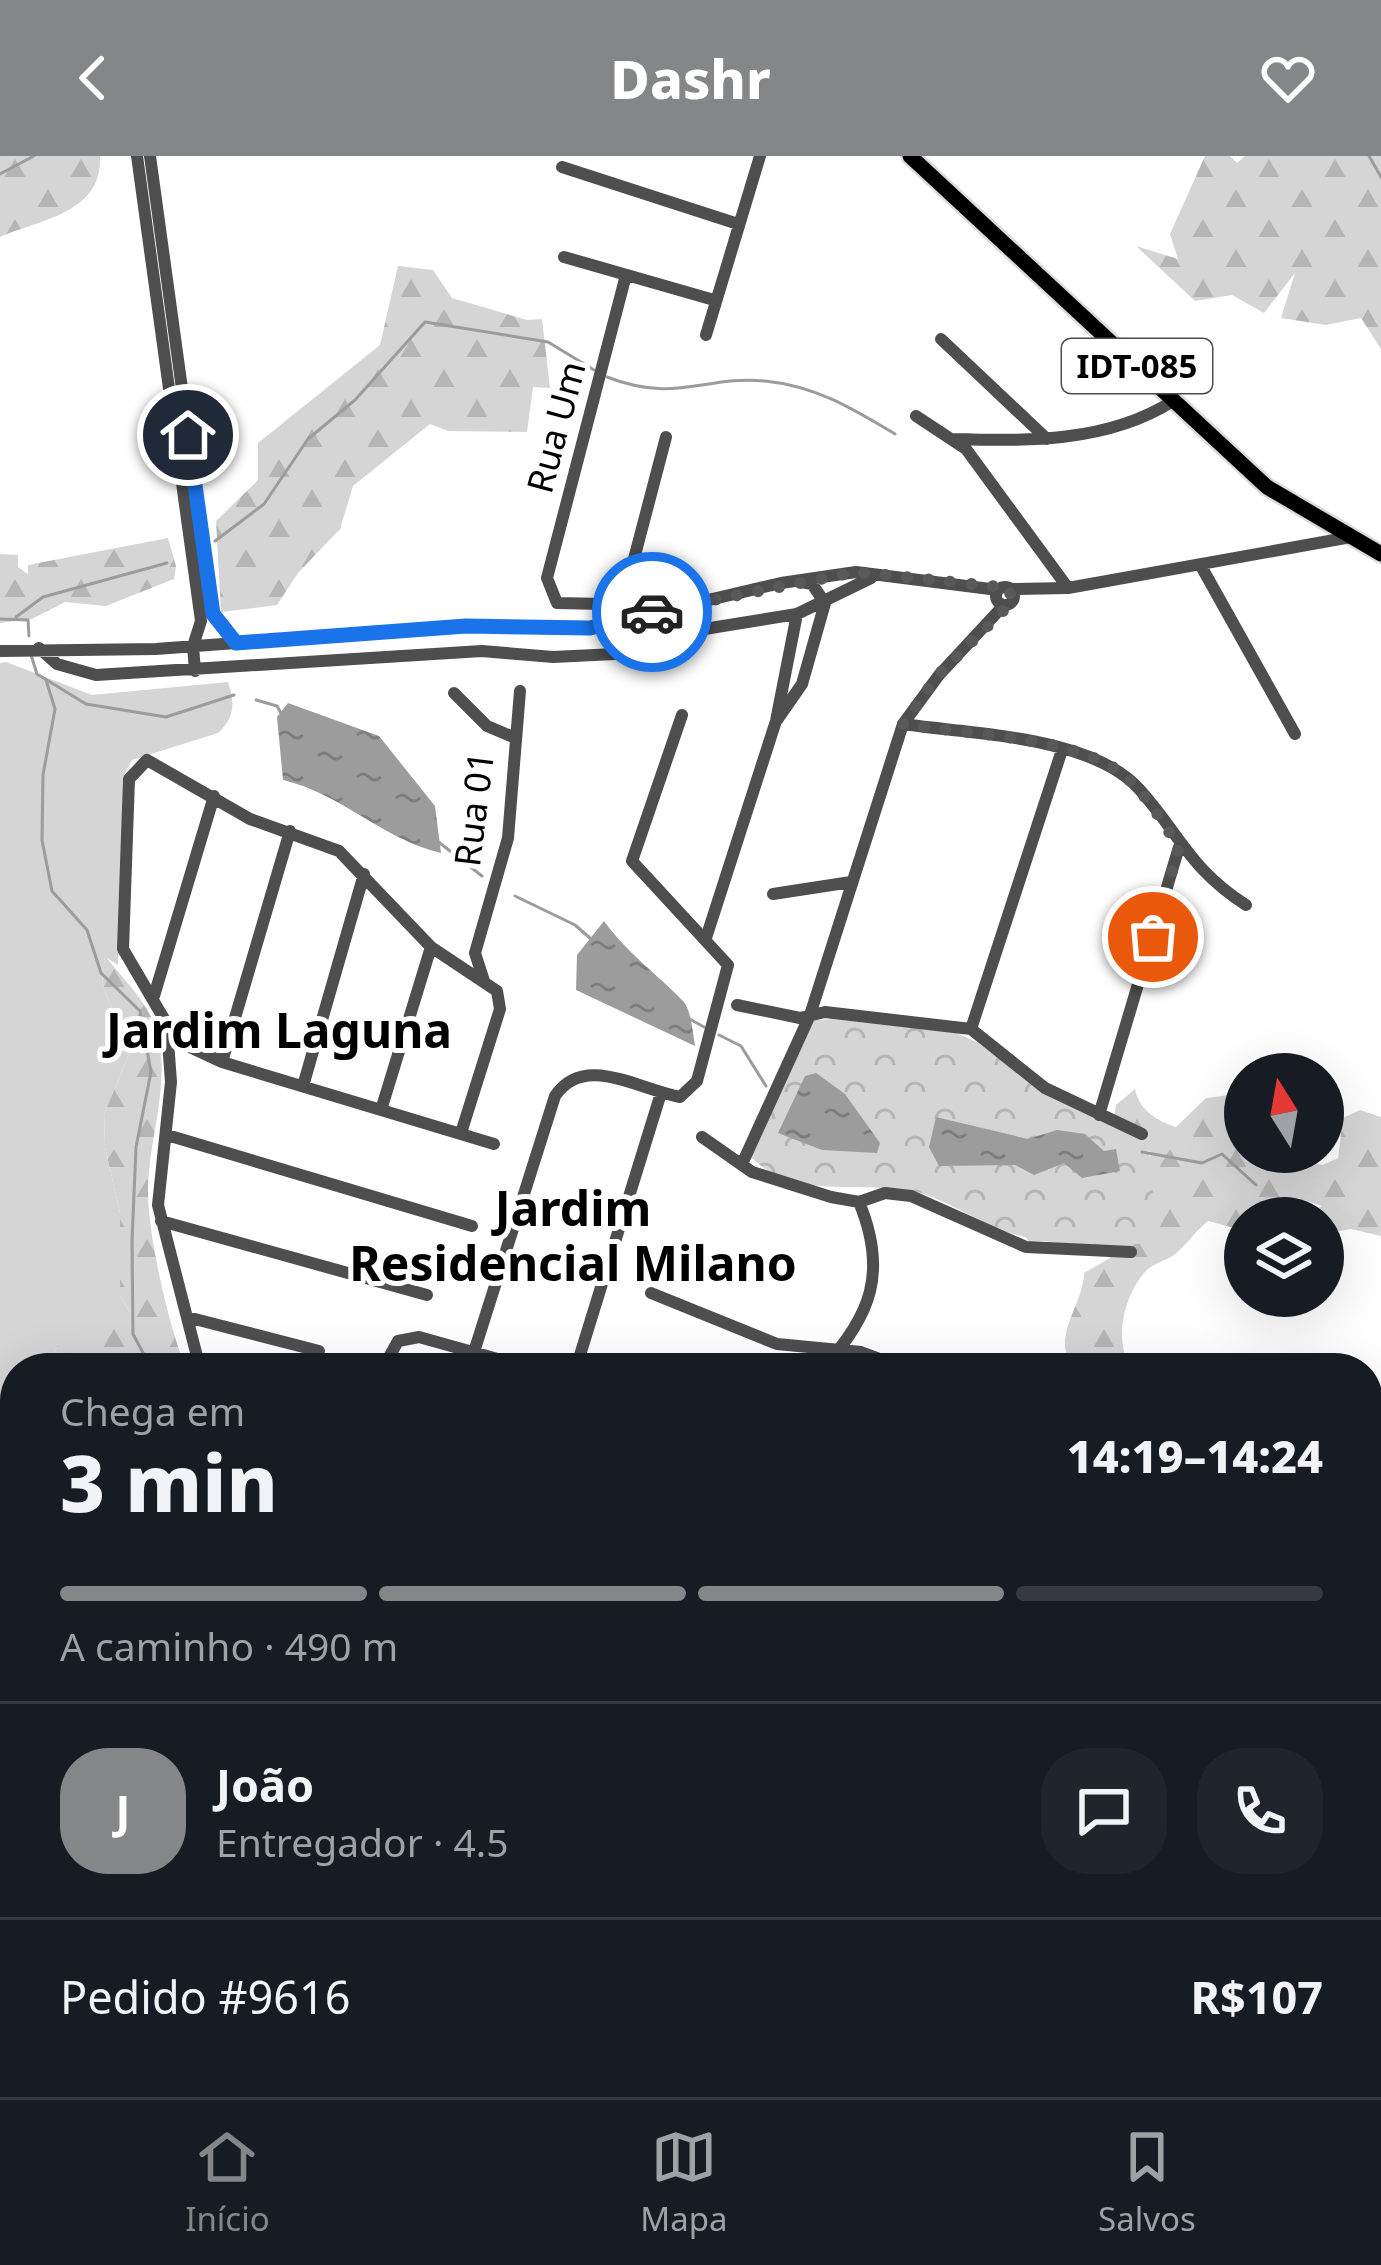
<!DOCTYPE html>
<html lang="pt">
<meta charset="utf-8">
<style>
body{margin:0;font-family:"Noto Sans",sans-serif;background:#20242c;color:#f1f3f6;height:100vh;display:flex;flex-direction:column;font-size:45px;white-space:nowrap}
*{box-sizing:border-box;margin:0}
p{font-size:39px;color:#9ea1a6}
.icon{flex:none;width:66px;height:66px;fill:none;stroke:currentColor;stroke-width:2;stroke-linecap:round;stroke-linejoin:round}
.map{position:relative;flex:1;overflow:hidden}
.side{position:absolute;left:0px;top:1197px;width:1383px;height:744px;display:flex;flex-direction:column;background:#171b24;border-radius:48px 48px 0 0;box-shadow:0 12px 48px #0002}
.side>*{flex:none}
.needle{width:78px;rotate:349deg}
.tools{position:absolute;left:1224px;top:897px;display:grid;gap:24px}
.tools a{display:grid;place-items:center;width:120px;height:120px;border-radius:50%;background:#171b24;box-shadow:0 12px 48px #0002;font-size:60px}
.pin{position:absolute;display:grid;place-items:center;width:102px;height:102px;color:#fff;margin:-51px;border:6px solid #fff;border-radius:50%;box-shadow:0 3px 12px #0007}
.courier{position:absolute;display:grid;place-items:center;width:120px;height:120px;margin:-60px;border:9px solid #1a73e8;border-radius:50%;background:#fff;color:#222;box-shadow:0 3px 15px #0007}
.head em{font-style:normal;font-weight:800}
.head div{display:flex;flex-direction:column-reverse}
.head{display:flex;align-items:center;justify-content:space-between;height:204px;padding:0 60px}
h1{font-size:78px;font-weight:800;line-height:90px}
.bar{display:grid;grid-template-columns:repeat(4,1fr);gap:18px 12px;align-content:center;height:144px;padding:0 60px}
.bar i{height:15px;border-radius:9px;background:#363941}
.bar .selected{background:#858687}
.bar p{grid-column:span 4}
.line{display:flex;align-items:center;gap:30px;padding:0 60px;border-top:3px solid #363941}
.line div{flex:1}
.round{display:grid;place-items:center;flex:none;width:126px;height:126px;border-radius:48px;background:#20242c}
header{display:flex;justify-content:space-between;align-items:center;height:156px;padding:0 60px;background:#858687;color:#fff;font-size:54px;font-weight:800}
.tab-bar{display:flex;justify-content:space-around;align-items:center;height:168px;border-top:3px solid #363941;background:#171b24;font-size:33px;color:#9ea1a6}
.tab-bar a{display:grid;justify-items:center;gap:6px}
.tab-bar .selected{color:#858687}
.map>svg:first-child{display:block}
</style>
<header><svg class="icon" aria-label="back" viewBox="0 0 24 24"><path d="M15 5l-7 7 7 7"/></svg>Dashr<svg class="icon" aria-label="heart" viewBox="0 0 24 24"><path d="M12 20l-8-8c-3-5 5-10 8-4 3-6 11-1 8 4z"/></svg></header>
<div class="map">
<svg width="1381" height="1941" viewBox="0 0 1381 1941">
<defs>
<pattern id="forest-firs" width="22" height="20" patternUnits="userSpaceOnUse" patternTransform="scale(3)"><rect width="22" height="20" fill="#d5d5d5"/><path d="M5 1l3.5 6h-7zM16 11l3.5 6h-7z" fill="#b5b5b5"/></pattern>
<pattern id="park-crowns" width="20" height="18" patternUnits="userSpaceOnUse" patternTransform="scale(3)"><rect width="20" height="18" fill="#d5d5d5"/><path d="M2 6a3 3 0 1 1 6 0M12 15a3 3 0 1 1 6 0" fill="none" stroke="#b5b5b5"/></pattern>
<pattern id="water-ripples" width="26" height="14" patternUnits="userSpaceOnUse" patternTransform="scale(3)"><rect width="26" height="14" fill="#9c9c9c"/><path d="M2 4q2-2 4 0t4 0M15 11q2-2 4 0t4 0" fill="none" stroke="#7d7d7d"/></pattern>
</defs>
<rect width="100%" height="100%" fill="#fff"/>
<path fill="#d5d5d5" d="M6 506 92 539 228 526C235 547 235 561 218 577L132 604 123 621 118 809 105 801 102 828 130 896 104 958 105 991 120 1057V1139L131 1158 82 1189H58L46 1212H15V1254L8 1267 13 1274 0 1283V507Z"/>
<path fill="url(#forest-firs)" d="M0 0H100C103 58 38 64 0 81Z
M1205 0H1230L1237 7 1245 0H1381V193L1361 162 1326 169 1281 162 1295 117 1264 157 1232 139 1195 145 1136 90 1178 103 1170 78Z
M398 110 433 114 452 142 527 164 542 163 550 232 533 231 527 276 448 275 430 268 353 330 340 373 298 417 277 449 221 456 216 365 258 324V287L380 189Z
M168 382 176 410 174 423 106 450 65 446 32 463 0 467V398L18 399V411L28 418V409Z
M105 800C123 823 149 847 157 876 171 928 149 981 148 1032 147 1076 169 1172 186 1212H46L58 1189H82L109 1151 130 1156 120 1139V1057L105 991 104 958 130 896 102 828Z
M1135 933C1139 954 1157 965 1176 971L1206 942 1245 937V996L1323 1009 1338 1002 1343 962 1360 954 1381 961V1080L1351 1073 1323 1078V1062H1302L1322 1050 1298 1042 1286 1047 1281 1062H1245V1094H1240L1238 1073 1208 1065C1195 1075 1186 1090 1174 1099 1167 1104 1155 1107 1148 1113 1124 1136 1113 1185 1131 1212H1075C1048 1183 1084 1149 1084 1117L1110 1102 1113 1092 1078 1098 1061 1083 1029 1086 1021 1073 1141 1074 1151 996 1048 954 1113 967 1116 949Z
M15 1678V1756L0 1750V1684Z
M15 1903V1926H109L101 1941H0V1915Z
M356 1926H504V1941H348Z"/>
<path fill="url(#park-crowns)" d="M831 863 954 876 978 887 1052 942 1143 984 1152 1006 1154 1086C1109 1092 1041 1091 997 1072 972 1062 947 1045 921 1037 865 1022 797 1047 751 1001L810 865Z"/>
<path fill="url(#water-ripples)" d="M288 547 379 580 435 650 441 697C382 683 342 638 283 624L277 561Z
M604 765C627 797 657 818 683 845 691 853 693 878 695 890L576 834 577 799Z
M816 917 845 938 880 987 877 997 822 994 778 977 805 920Z
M936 961 1028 983 1057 974 1085 978 1104 995 1116 993 1120 1015 1082 1022 1064 1007 1034 1019 1015 1009 939 1010 929 991Z"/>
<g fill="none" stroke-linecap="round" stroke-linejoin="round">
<path stroke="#9c9c9c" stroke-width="3" d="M1369 0 1381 21
M0 18 34 0
M607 221C676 248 706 219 765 225 816 230 853 253 895 278
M215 385 264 348 308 283 355 244 425 166 548 186 594 214
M16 461 43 441 167 407
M0 463 28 464 29 480
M31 499 37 518 86 548 166 561 234 539
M46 524 55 553 43 619 42 684 52 735 87 774 101 817 140 855 151 916 136 991 132 1085 133 1178 151 1212
M256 544 277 550 282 559
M436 684 482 720
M515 740 575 769 591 783
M686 861 704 871
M719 879 741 890 766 930
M1142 996 1202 1007 1222 998 1256 1029
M469 1926 474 1941
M59 1941 60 1926
M377 1941 381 1926"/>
<defs>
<path id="major" d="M910 0 1267 331 1381 398"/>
</defs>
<use href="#major" stroke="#dbdbdb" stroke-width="20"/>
<path stroke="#4e4e4e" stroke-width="12" d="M137 0 201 465 193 490 195 515
M150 0 213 458 235 486
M562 11 738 68
M564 101 714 144
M626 119 547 422 557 447 604 448 624 441 666 281
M706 179 760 0
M941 183 1047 283
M916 260 966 293 1068 432
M951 283C1027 285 1107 287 1173 245
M1201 410 1295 578
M996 440a9 9 0 1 1 18 0a9 9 0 1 1-18 0Z
M1011 433 1068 432 1351 381
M39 492 57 508 96 519 482 495 553 501 615 498 692 475 797 458 871 422
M0 495 156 493 466 470 589 472 781 427 856 416 998 434
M454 537 487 570 513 581
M777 564 802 528 825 447 812 428 797 425
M903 568C971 578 1093 580 1140 634 1181 680 1190 713 1246 749
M773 738 851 726
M706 782 776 565 797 458
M484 825 475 797 508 682 520 535
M154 840 214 640
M737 849 800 862 825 856 971 873 1045 932 1142 978
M167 872 171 926 158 1049 200 1212
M971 873 1062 594
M222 906 290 675
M303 930 364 718
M381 954 431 791
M1099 959 1179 691
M461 977 500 853 497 835 431 791 339 695 250 663 147 604 129 623 123 793 177 885 222 906 494 988
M167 979 472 1070
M702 981 752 1016 831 1041 859 1046 885 1037 911 1040 1026 1091 1131 1096
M742 1008 810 859 903 568 939 519 1004 449
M161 1065 427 1139
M651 1137 777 1188 861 1196 904 1212
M187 1161 319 1195
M474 1196 555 940C584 897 637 933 680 941L697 925 728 809 632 705 682 559
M383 1212 398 1185 419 1181 530 1212
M576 1212 661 937
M823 1212C871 1160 888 1116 859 1046
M0 1301 15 1293
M0 1336 15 1357
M0 1479 12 1495
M1368 1499 1381 1487
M1374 1559 1381 1583
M0 1580 15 1565
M1368 1638 1381 1634
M1368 1664 1381 1660
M1368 1682 1381 1678
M1368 1770 1381 1766
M1368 1859 1381 1855
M0 1904 5 1893
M1229 1926 1234 1941
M826 1938 869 1926
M199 1941 200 1926
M279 1941 280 1926
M717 1941 730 1926
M738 1941 752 1926
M1108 1941 1153 1926"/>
<use href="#major" stroke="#000" stroke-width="15"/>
</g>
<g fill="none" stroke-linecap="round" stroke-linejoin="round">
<path stroke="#595959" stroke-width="12" stroke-dasharray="0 21.6" d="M652 456 856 416 1009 432 1012 446 939 518 903 568C964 578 1072 580 1121 617 1146 636 1162 666 1179 691L1153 781"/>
<path stroke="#1a73e8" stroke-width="15" d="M188 279 213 458 236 487 466 470 590 472 652 456"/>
</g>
<g text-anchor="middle" stroke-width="10" stroke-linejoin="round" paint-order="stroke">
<rect fill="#fff" stroke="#4c4c4c" stroke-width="3" x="1062" y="183" width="150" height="54" rx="9"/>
<g font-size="33" font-weight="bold" fill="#000">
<text x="1137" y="222">IDT-085</text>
</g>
<g font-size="36" fill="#000" stroke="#fff">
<text transform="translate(556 271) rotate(-75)" y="13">Rua Um</text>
<text transform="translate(474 653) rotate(-83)" y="13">Rua 01</text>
</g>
<g font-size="48" font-weight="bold" fill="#000" stroke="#fff">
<text x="279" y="892">Jardim Laguna</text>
<text x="573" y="1070">Jardim<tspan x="573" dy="55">Residencial Milano</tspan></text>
</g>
</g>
</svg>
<div class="tools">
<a><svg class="needle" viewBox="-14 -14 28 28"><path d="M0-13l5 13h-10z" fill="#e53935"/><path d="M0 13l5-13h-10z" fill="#9ea1a6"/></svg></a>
<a><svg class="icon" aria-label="layers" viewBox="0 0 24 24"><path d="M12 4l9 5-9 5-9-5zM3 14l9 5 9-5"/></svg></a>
</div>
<div class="pin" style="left:1153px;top:781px;background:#ea580c"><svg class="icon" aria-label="bag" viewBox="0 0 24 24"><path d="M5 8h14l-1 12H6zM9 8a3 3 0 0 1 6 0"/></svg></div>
<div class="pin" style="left:188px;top:279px;background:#1f2937"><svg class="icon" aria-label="home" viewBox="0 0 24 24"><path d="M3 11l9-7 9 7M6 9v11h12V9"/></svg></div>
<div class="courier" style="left:652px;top:456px"><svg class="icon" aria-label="car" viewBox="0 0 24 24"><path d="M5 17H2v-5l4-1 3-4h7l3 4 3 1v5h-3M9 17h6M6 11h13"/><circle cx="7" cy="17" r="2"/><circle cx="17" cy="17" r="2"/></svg></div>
<section class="side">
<div class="head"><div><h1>3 min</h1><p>Chega em</p></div><em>14:19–14:24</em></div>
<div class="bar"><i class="selected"></i><i class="selected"></i><i class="selected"></i><i></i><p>A caminho · 490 m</p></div>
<div class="line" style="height:216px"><b class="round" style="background:#858687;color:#fff">J</b><div><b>João</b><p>Entregador · 4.5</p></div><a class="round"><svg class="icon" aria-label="chat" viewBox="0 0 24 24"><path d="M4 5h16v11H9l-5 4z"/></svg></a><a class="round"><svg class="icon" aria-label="phone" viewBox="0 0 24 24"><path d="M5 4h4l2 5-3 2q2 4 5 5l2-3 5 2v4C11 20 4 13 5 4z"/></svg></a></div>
<div class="line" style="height:156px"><div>Pedido #9616</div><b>R$107</b></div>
</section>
</div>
<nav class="tab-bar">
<a class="selected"><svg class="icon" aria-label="home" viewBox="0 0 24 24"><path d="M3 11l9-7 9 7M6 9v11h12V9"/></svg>Início</a>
<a><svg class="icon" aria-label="map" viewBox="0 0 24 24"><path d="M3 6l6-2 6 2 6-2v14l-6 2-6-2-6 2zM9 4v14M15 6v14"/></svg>Mapa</a>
<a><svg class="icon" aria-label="saved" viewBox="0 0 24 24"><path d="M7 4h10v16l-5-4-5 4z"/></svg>Salvos</a>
</nav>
